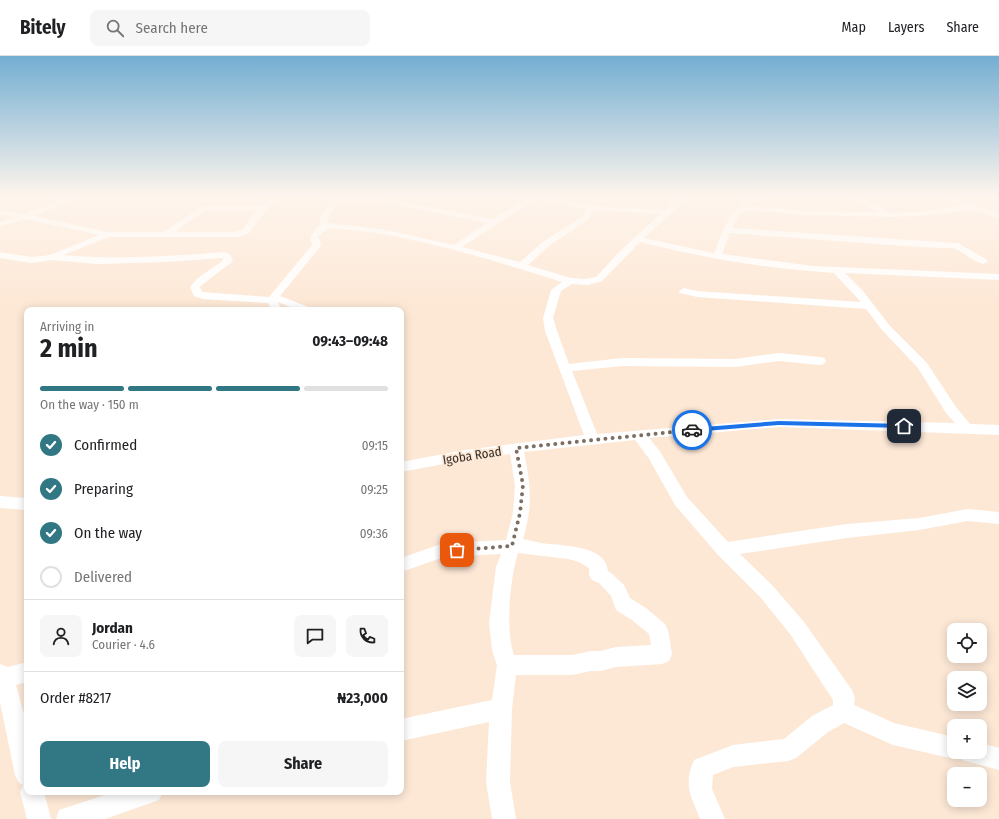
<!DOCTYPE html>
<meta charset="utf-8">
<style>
body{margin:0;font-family:"Fira Sans Condensed",sans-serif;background:#f6f6f6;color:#202124;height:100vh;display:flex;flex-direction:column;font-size:15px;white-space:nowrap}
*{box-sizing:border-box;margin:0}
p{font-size:13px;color:#757577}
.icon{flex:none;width:22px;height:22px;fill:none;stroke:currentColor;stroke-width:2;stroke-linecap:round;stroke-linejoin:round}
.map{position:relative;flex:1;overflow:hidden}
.side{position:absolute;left:24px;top:251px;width:380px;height:488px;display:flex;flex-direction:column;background:#fff;border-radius:8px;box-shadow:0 2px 10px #0003}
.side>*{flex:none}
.tools{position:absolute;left:947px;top:567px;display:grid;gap:8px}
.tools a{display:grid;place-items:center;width:40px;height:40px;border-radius:8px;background:#fff;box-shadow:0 2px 10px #0003;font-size:20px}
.pin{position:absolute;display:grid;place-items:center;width:34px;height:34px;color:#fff;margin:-17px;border-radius:8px;box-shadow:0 2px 6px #0006}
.courier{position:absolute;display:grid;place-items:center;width:40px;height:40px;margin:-20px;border:3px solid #1a73e8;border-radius:50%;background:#fff;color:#222;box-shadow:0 1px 5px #0007}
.head em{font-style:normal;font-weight:700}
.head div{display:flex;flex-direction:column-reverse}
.head{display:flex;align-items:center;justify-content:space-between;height:68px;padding:0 16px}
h1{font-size:26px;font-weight:700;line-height:30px}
.bar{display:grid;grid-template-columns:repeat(4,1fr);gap:6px 4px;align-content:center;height:48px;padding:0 16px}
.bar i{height:5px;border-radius:3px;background:#e0e0e0}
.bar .active{background:#317784}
.bar p{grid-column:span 4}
.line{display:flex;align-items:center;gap:10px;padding:0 16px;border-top:1px solid #e0e0e0}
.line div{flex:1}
.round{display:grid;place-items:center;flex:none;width:42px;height:42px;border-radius:8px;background:#f6f6f6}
ol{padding:0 16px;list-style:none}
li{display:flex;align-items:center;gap:12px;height:44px}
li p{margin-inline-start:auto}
li .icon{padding:4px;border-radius:50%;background:#317784;color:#fff;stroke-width:4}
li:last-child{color:#757577}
li i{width:22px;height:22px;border:2px solid #e0e0e0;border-radius:50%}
.primary-button{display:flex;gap:8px;margin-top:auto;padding:8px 16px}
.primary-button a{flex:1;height:46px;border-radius:8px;background:#317784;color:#fff;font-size:16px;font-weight:700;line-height:46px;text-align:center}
.primary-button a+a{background:#f6f6f6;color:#202124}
header{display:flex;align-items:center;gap:24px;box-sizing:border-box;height:56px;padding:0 20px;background:#fff;border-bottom:1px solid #e0e0e0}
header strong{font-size:19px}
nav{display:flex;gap:22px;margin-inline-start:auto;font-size:14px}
.search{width:280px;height:36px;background:#f6f6f6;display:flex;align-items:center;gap:10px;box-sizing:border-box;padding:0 14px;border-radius:8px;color:#757577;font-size:15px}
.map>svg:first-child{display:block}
</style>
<header>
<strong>Bitely</strong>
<div class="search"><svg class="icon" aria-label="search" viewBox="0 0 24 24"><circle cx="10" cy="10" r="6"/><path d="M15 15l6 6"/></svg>Search here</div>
<nav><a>Map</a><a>Layers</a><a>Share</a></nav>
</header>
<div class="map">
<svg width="999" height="763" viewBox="0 0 999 763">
<rect width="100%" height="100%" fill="#fde8d6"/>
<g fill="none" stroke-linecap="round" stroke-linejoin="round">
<path fill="#fff" fill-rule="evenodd" d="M72 139H82L35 160 108 176H164L202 150H261L273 139H281L266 154 249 177 239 181H109L63 199C117 204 171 200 225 196L230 198 233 205 202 229 200 231 202 236 269 241 312 189 310 181 317 171 321 168 319 165 320 162 333 139H341L340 141 383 142 493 163 532 139H541L593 150 665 154 676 143 677 139H685L683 146 644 182 714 197 723 174 731 159 753 139H761L749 150 808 155 878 156 842 139H852L887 154V157L918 156 963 150 934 139H945L999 157V162L973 154 918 160 892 161 808 159 746 154 738 160 732 172 958 187 986 203 988 205 983 208C971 205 961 193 951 192L918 191 730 177 722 198 813 210 999 218V224L845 217 863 235 890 270 927 307 956 351 970 368 999 369V379L779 371 649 382 659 394 687 441 728 486 847 468 919 462 968 453 999 456V468L968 465 919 474 847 482 740 498 773 530 804 566 852 634 855 642 854 649 894 667 954 681V696H980V687L999 692V714L962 704 961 701 954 703 893 689 844 667 828 676 796 702 788 705 733 711 713 719 712 733 725 763H700C691 740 683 729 694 704L733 689 784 683 812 660 833 649V644L790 578 761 542 718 499 675 449 648 401 635 384 524 396C531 430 533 450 523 483 529 484 535 486 541 487 560 490 606 488 608 515L611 517 624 529 630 542 646 552 665 568 668 574 672 598 669 605 662 608 616 611 601 615H591L572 619H516L512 653 510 726 516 763H492L486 726 489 666 401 685V663L492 644 497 609 492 594 489 566 496 511 501 498 444 501 401 516V502L444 487 506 484 513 457 515 429 510 398 465 404 401 416V406L465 394 584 379 545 275 543 262 551 234 562 226C505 208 447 190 388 179 368 175 348 174 328 172L318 181 321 188 319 192 280 240 311 252 312 254H298L278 246 280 251 279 254H269L270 251 268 247 203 243 194 240 190 231C199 218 212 214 223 204V202L166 206 97 208 51 204 32 207 0 202V196L32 201 50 199 99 179 26 163 0 170V166L16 161 0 158V154L25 158ZM535 143 586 153 582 161 544 185 520 206 462 191ZM337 145 383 146 487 167 454 189 387 174 329 167 327 165 328 162ZM206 154H257L243 173 235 176H175ZM594 154 660 158 619 196 596 221 584 223 571 222 528 209 550 189 588 164 591 156ZM640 186C704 202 768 213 834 217L861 246 697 235 684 232 679 235 680 237 697 241 866 253 882 274 918 312 946 357 955 367 779 363 597 378 572 315 622 310 735 311 779 305 820 309 824 308 826 305 824 302 820 301 779 297 735 303 622 302 569 308 557 275 553 262 561 235 572 228 588 229 602 225ZM518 497 568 503 579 506 589 512V519L592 524 599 527 611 540 616 554 632 564 649 578 651 589 616 591 601 595H591L572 599H514C505 573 510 523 518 497Z
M781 139H833L829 141H785Z
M0 440 27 442V454L0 452Z
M27 606V626L16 629 27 669V736H44L51 763H27L20 736 23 729 19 727 15 719 0 646V608L8 611Z
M114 736H163L159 744 105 763H56L59 754Z"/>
</g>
<linearGradient id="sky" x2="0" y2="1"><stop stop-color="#73aed2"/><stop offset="0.57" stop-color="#fef5ed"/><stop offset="1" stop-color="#fef5ed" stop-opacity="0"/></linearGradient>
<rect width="999" height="246" fill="url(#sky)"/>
<path fill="#1a73e8" d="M779 365 904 368 907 370 904 372 779 369 692 376 689 374 692 372Z"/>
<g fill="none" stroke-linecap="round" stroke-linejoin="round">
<path stroke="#7c6e62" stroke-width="4" stroke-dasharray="0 7.2" d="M457 494 512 490 520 457 523 429 516 392 692 374"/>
</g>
<g text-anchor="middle" stroke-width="4" stroke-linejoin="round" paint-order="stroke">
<g font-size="13" fill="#362c24" stroke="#fde8d6">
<text transform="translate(472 399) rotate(-9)" y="5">Igoba Road</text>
</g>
</g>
</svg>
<div class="tools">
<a><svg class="icon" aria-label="locate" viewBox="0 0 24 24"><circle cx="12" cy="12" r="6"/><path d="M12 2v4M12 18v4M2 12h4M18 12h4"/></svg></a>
<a><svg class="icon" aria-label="layers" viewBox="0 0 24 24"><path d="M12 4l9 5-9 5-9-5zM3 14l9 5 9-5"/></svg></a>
<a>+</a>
<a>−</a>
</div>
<div class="pin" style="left:457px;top:494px;background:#ea580c"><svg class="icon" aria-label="bag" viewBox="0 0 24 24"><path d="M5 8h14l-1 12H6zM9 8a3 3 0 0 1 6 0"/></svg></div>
<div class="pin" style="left:904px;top:370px;background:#1f2937"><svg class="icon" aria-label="home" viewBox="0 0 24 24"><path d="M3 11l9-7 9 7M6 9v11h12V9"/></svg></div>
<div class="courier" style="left:692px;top:374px"><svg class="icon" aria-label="car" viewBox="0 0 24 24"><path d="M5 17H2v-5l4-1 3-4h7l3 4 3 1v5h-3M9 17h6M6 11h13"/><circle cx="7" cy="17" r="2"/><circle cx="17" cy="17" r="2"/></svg></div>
<section class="side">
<div class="head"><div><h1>2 min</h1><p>Arriving in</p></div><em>09:43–09:48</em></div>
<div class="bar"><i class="active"></i><i class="active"></i><i class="active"></i><i></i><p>On the way · 150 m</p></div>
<ol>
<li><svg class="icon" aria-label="check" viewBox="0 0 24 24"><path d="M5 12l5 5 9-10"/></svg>Confirmed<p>09:15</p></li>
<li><svg class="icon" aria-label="check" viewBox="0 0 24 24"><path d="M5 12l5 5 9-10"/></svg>Preparing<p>09:25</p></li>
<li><svg class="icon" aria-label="check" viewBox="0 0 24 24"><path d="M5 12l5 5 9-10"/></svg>On the way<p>09:36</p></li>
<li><i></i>Delivered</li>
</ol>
<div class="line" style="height:72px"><a class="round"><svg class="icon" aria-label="person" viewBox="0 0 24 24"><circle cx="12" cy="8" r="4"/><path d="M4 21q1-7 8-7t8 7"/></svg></a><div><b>Jordan</b><p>Courier · 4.6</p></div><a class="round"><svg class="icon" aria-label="chat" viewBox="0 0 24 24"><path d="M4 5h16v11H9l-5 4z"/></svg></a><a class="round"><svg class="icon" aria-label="phone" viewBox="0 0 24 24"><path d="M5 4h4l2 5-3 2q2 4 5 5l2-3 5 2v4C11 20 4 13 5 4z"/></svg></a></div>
<div class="line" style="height:52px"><div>Order #8217</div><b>₦23,000</b></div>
<div class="primary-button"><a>Help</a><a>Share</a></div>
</section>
</div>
